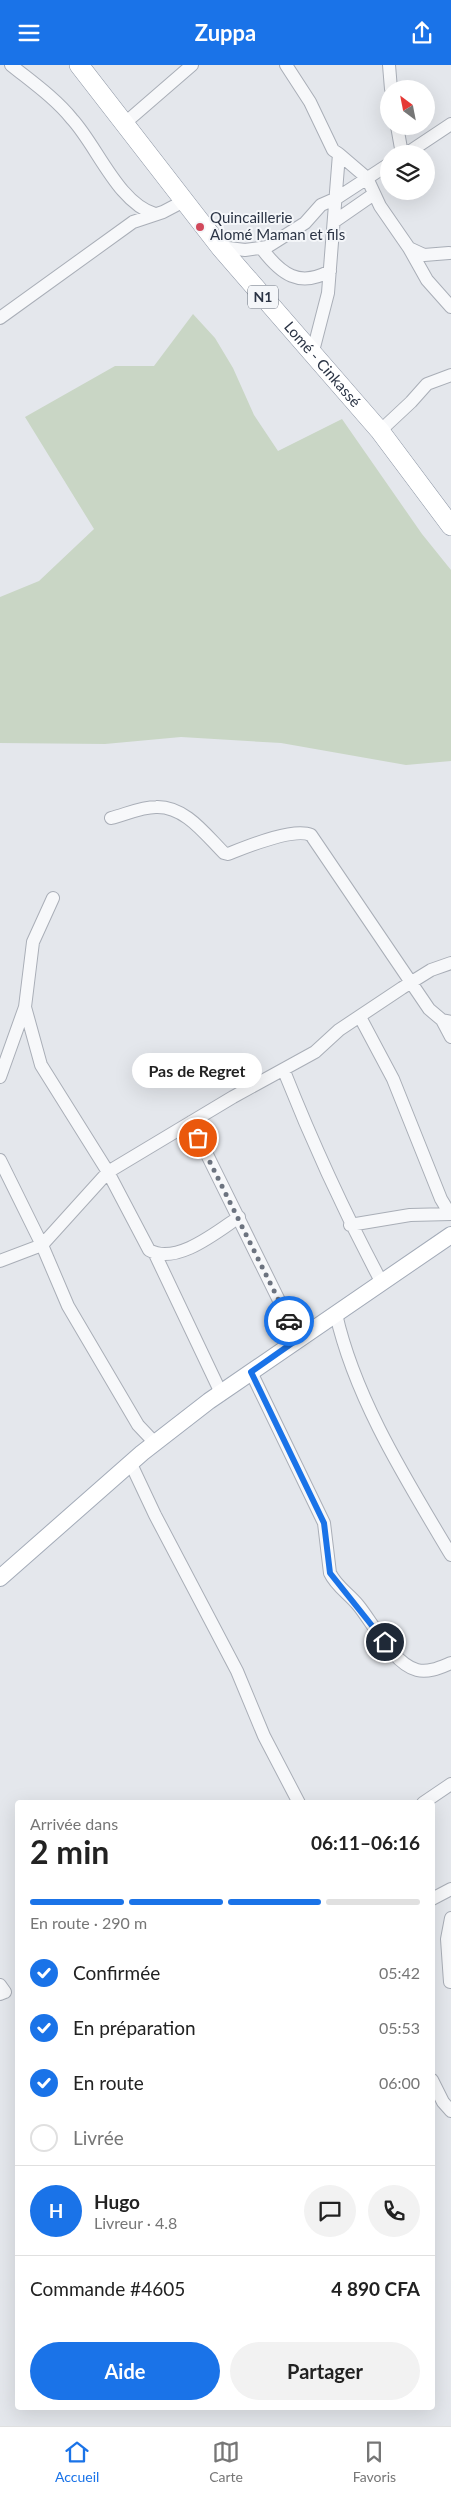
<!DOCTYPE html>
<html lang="fr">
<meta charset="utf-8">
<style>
body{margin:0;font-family:Lato,sans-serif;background:#f2f2f2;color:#222;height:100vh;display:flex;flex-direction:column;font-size:19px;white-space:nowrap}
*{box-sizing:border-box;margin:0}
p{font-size:16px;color:#767676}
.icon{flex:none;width:28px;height:28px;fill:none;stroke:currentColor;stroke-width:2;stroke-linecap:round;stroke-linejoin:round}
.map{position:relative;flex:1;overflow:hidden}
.drawer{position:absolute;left:15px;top:1735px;width:420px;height:610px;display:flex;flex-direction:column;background:#fff;border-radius:5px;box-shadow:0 5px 20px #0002}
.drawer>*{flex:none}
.needle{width:32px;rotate:328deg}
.buttons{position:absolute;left:380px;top:15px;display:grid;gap:10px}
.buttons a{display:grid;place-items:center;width:55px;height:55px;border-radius:50%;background:#fff;box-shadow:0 5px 20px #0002;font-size:25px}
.pin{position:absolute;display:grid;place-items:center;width:42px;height:42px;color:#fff;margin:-21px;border:2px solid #fff;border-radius:50%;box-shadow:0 1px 5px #0007}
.courier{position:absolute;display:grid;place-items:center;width:50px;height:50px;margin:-25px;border:4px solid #1a73e8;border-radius:50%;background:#fff;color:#222;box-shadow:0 1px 6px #0007}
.bubble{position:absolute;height:35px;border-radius:18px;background:#fff;box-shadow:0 5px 20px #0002;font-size:16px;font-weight:700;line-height:35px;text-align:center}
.summary em{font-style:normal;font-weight:700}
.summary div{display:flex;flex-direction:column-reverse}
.summary{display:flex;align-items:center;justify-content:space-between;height:85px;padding:0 15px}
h1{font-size:32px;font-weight:700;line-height:38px}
.bar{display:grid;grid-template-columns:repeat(4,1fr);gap:8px 5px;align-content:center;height:60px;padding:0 15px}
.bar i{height:6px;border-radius:4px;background:#e0e0e0}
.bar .on{background:#1a73e8}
.bar p{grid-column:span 4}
.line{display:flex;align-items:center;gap:12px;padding:0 15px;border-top:1px solid #e0e0e0}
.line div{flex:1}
.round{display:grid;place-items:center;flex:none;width:52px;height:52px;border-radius:26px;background:#f2f2f2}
ol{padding:0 15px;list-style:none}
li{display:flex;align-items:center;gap:15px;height:55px}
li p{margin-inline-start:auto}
li .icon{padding:5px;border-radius:50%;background:#1a73e8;color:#fff;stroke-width:4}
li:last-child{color:#767676}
li i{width:28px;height:28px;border:2px solid #e0e0e0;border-radius:50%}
.primary-button{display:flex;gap:10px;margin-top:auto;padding:10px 15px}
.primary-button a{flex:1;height:58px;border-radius:30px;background:#1a73e8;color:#fff;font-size:20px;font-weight:700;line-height:58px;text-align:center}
.primary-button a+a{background:#f2f2f2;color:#222}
header{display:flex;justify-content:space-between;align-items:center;height:65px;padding:0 15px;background:#1a73e8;color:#fff;font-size:22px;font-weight:700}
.tab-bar{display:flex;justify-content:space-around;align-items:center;height:70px;border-top:1px solid #e0e0e0;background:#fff;font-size:14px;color:#767676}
.tab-bar a{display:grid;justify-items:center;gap:2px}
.tab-bar .on{color:#1a73e8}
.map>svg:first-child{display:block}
</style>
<header><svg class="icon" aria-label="menu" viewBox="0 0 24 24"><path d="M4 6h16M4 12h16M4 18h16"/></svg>Zuppa<svg class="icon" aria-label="share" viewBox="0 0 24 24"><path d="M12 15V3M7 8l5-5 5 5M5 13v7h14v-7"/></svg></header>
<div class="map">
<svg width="451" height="2361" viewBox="0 0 451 2361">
<rect width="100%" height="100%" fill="#e4e7ec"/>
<path fill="#c9d6c5" d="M193 249 215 273 233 303 254 350 278 386 342 354 422 469 451 505V696L406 700 281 678 181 672 105 679 0 678V532L39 516 94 464 25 352 115 301H154Z"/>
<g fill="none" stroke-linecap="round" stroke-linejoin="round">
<defs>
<path id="minor" d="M11 0C32 17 55 33 72 54 97 81 118 138 155 149
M286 0 310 37 333 85 339 89 328 228 312 290
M389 0 391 24
M125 58 192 0
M397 61 402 89
M339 89 367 113 380 141 409 183 427 215 451 242
M406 89 451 59
M335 156 374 129
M220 182 245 185 267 182 305 158 321 140 337 133 389 99
M409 183 424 190 449 188
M262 184C281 209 299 223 330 206
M0 253 133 157 163 147 184 136
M380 366 411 337 427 319 451 310
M111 753C124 750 141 742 156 742 185 741 205 769 224 788L228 789C246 782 293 762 311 770L429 944 442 955 451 957
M53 833 33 877 25 942 41 1000 108 1107 149 1185C176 1201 218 1166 239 1152
M360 952 393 1014 441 1134 450 1149
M442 955 451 972
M284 1006C313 1079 345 1149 382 1218
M0 1012 25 942
M191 1057 298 1274
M0 1095 42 1180 68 1241 138 1360 155 1378
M350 1160 410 1150 451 1149
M155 1189 221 1328
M0 1196 42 1180 108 1107 233 1032 315 987 339 965 402 923 431 905 451 898
M336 1249C355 1334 407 1416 451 1490
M251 1307 324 1458 330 1508C336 1521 349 1529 358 1540 373 1558 393 1599 417 1605 429 1608 441 1602 451 1598
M131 1399 155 1450 237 1606 264 1671 299 1738
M423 1738 451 1719
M432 1834 451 1824
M450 1917 447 1874 451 1853
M0 1920 5 1927 0 1929
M432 2015 443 2037 451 2046"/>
<path id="major" d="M0 1513 142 1388 209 1336 451 1170"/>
<g id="highway">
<path id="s1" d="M79 0 220 182 380 366 451 461"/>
</g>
</defs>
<use href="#minor" stroke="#a9aeb7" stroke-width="14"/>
<use href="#major" stroke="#a3abb8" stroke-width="18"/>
<use href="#highway" stroke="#8b94a3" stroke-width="20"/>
<use href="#minor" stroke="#f7f8fa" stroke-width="12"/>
<use href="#major" stroke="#fff" stroke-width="16"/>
<use href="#highway" stroke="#fff" stroke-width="19"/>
</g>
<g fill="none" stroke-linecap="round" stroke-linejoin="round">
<path stroke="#6c737f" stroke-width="5" stroke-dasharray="0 9" d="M198 1073 289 1256"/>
<path stroke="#1a73e8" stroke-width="6" d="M289 1256 298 1274 251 1307 324 1458 330 1508 385 1577"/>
</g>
<circle fill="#d1495b" stroke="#f4f6f9" stroke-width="2" cx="200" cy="162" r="5"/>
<g text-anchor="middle" stroke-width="4" stroke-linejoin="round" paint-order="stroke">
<rect fill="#f4f6f9" stroke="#676e7b" stroke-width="1" x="248" y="220.5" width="30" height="23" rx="4"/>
<g font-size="14" font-weight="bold" fill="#2b3445">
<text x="263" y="237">N1</text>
</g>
<g font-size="15" fill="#2b3445" stroke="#f4f6f9" text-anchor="start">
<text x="210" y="158">Quincaillerie<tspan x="210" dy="17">Alomé Maman et fils</tspan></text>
</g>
<g font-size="15" fill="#2b3445" stroke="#f4f6f9">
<text dy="5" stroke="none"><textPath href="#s1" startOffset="386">Lomé - Cinkassé</textPath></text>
</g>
</g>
</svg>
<div class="buttons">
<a><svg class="needle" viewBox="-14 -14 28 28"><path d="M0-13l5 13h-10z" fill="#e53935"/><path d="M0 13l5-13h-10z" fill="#767676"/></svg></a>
<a><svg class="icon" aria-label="layers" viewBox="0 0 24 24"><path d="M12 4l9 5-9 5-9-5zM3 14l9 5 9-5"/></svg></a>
</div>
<div class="pin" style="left:198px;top:1073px;background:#ea580c"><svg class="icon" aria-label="bag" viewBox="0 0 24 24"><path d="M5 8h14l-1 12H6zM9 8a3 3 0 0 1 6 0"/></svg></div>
<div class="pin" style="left:385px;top:1577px;background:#1f2937"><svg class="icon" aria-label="home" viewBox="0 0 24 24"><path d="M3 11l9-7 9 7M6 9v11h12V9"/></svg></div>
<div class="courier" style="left:289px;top:1256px"><svg class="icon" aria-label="car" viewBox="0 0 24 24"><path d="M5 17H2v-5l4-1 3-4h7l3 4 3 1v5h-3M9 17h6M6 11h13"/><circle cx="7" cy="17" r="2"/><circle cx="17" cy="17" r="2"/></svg></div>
<div class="bubble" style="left:132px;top:988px;width:130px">Pas de Regret</div>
<section class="drawer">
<div class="summary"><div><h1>2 min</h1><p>Arrivée dans</p></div><em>06:11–06:16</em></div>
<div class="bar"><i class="on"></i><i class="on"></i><i class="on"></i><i></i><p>En route · 290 m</p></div>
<ol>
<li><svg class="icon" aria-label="check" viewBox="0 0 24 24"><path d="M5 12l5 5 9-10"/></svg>Confirmée<p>05:42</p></li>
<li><svg class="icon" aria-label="check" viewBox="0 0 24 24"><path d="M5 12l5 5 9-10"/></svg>En préparation<p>05:53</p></li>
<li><svg class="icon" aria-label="check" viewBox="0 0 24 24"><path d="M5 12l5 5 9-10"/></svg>En route<p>06:00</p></li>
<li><i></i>Livrée</li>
</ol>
<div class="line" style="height:90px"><b class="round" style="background:#1a73e8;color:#fff">H</b><div><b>Hugo</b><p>Livreur · 4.8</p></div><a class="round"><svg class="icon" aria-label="chat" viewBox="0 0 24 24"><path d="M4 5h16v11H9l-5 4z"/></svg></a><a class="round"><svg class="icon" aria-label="phone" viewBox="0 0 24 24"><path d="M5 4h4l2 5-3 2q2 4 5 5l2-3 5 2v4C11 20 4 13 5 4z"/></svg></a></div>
<div class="line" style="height:65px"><div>Commande #4605</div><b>4 890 CFA</b></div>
<div class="primary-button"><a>Aide</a><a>Partager</a></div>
</section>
</div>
<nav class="tab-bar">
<a class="on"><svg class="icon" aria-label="home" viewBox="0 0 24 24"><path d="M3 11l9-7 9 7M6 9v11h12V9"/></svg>Accueil</a>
<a><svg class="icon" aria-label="map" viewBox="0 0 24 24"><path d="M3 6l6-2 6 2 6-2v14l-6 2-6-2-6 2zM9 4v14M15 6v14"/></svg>Carte</a>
<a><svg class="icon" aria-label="saved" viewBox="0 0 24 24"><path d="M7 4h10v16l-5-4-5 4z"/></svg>Favoris</a>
</nav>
